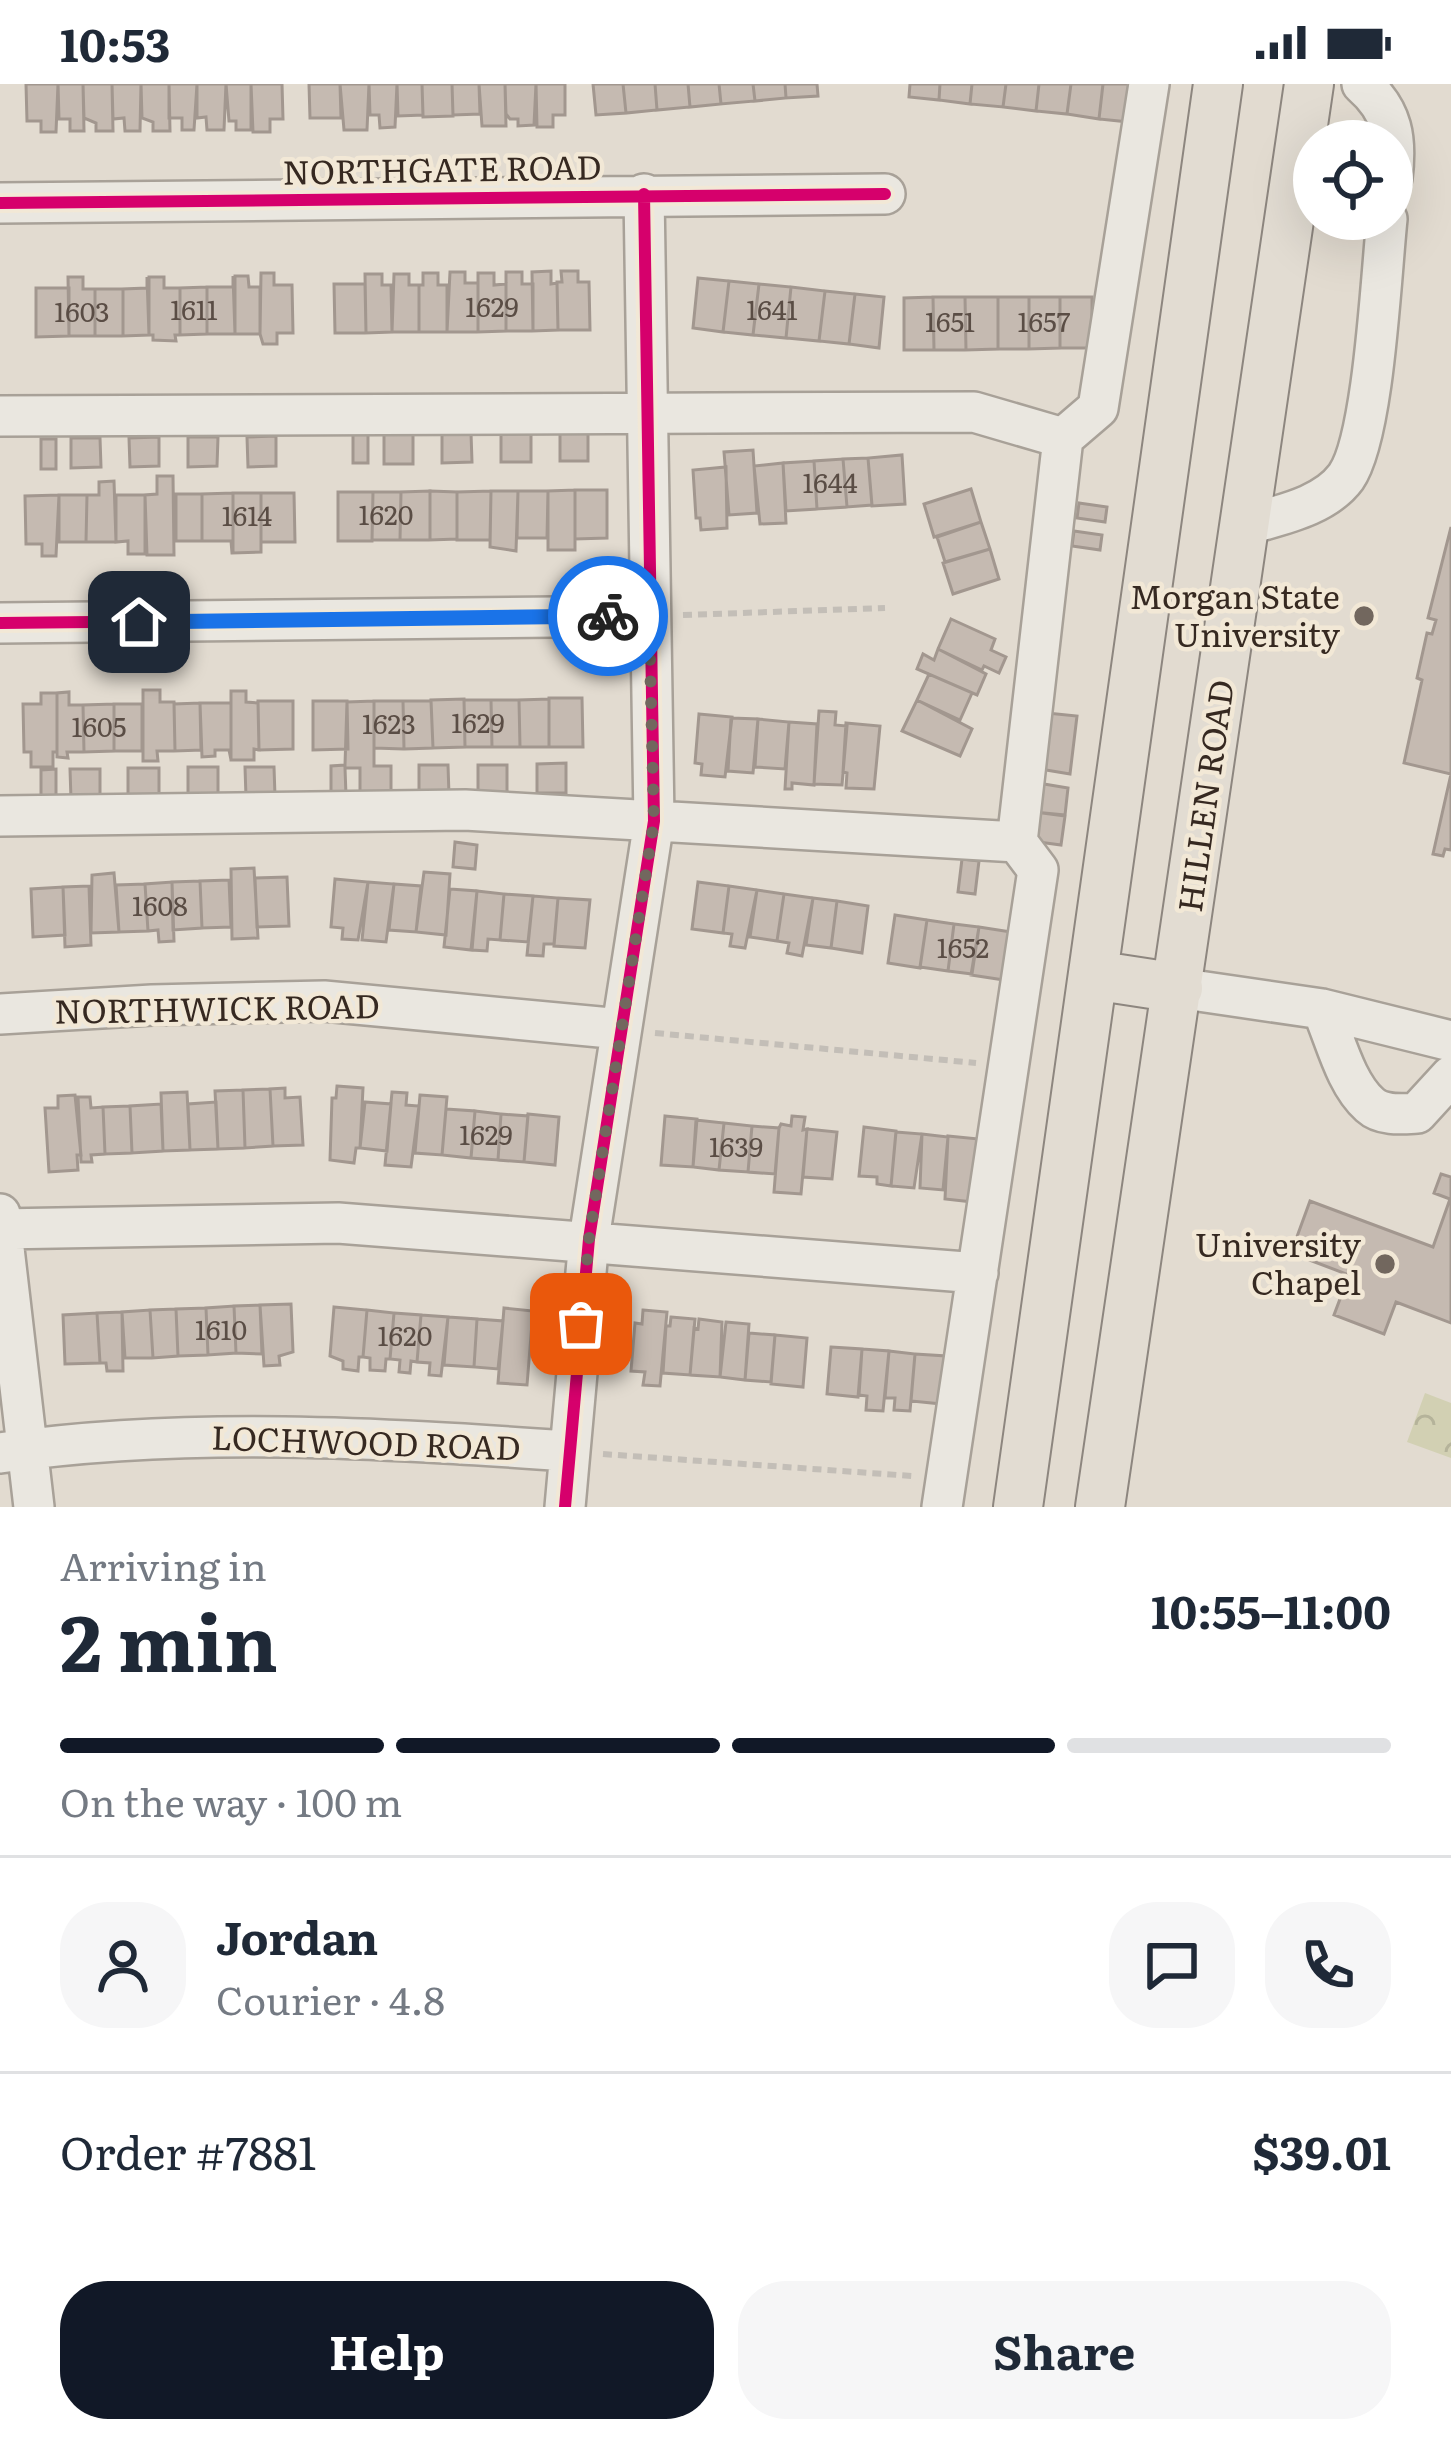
<!DOCTYPE html>
<meta charset="utf-8">
<style>
body{margin:0;font-family:Literata,serif;background:#f6f6f7;color:#1f2937;height:100vh;display:flex;flex-direction:column;font-size:45px;white-space:nowrap}
*{box-sizing:border-box;margin:0}
p{font-size:39px;color:#747a83}
.icon{flex:none;width:66px;height:66px;fill:none;stroke:currentColor;stroke-width:2;stroke-linecap:round;stroke-linejoin:round}
.map{position:relative;height:1423px;overflow:hidden}
.drawer{display:flex;flex-direction:column;background:#fff;flex:1}
.drawer>*{flex:none}
.controls{position:absolute;left:1293px;top:36px;display:grid;gap:24px}
.controls a{display:grid;place-items:center;width:120px;height:120px;border-radius:50%;background:#fff;box-shadow:0 12px 48px #0002;font-size:60px}
.pin{position:absolute;display:grid;place-items:center;width:102px;height:102px;color:#fff;margin:-51px;border-radius:24px;box-shadow:0 6px 18px #0006}
.courier{position:absolute;display:grid;place-items:center;width:120px;height:120px;margin:-60px;border:9px solid #1a73e8;border-radius:50%;background:#fff;color:#222;box-shadow:0 3px 15px #0007}
.headline em{font-style:normal;font-weight:700}
.headline div{display:flex;flex-direction:column-reverse}
.headline{display:flex;align-items:center;justify-content:space-between;height:204px;padding:0 60px}
h1{font-size:78px;font-weight:700;line-height:90px}
.bar{display:grid;grid-template-columns:repeat(4,1fr);gap:18px 12px;align-content:center;height:144px;padding:0 60px}
.bar i{height:15px;border-radius:9px;background:#e0e1e3}
.bar .selected{background:#111827}
.bar p{grid-column:span 4}
.line{display:flex;align-items:center;gap:30px;padding:0 60px;border-top:3px solid #e0e1e3}
.line div{flex:1}
.round{display:grid;place-items:center;flex:none;width:126px;height:126px;border-radius:48px;background:#f6f6f7}
.action{display:flex;gap:24px;margin-top:auto;padding:24px 60px}
.action a{flex:1;height:138px;border-radius:48px;background:#111827;color:#fff;font-size:48px;font-weight:700;line-height:138px;text-align:center}
.action a+a{background:#f6f6f7;color:#1f2937}
.status{display:flex;justify-content:space-between;align-items:center;height:84px;padding:0 60px;background:#fff;direction:ltr}
.status svg{height:33px;fill:currentColor}
.map>svg:first-child{display:block}
</style>
<div class="status"><b>10:53</b><svg viewBox="0 0 49 12"><path d="M0 12V9h3v3zM5 12V6h3v6zM10 12V3h3v9zM15 12V0h3v12zM26 1h20v11H26zM47 4h2v5h-2z"/></svg></div>
<div class="map">
<svg width="1451" height="1423" viewBox="0 0 1451 1423">
<defs>
<pattern id="park-crowns" width="20" height="18" patternUnits="userSpaceOnUse" patternTransform="scale(3)"><rect width="20" height="18" fill="#d2d0b3"/><path d="M2 6a3 3 0 1 1 6 0M12 15a3 3 0 1 1 6 0" fill="none" stroke="#b5b39a"/></pattern>
</defs>
<rect width="100%" height="100%" fill="#e2dbd0"/>
<path fill="url(#park-crowns)" d="M1425 1309 1451 1319V1374L1407 1358Z"/>
<path fill="#c5bab1" stroke="#a2978f" stroke-width="3" d="M26 0H58L56 48H41V37H27Z
M58 0H83L84 47H70V35H59Z
M83 0H112L113 47H96V39L84 34Z
M112 0H141L140 47H125L124 34 113 35Z
M141 0H169L170 47H153V38L142 34Z
M169 0H197L194 46H182V34H169Z
M197 0H226L224 46H207L206 33 197 34Z
M226 0H251V46H236V37H229Z
M251 0H282L283 35H270V48H253Z
M309 0H340L341 34H310Z
M340 0H369L367 46H344Z
M369 0H397L395 43 380 44 379 31H370Z
M397 0H422L423 31 398 32Z
M422 0H452L453 32 423 33Z
M452 0H479L480 30 453 31Z
M479 0H505L506 42H482Z
M505 0H536L534 41 518 42V35H510L506 30Z
M536 0H565V31H553V43H537Z
M593 0H623L626 29 596 31Z
M623 0H655L657 26 626 29Z
M655 0H688L690 23 657 26Z
M688 0H719L721 20 690 23Z
M719 0H753L755 17 721 20Z
M753 0H785L786 14 755 17Z
M785 0H817L818 12 786 14Z
M910 0H940L939 16 909 13Z
M940 0H972L970 20 939 16Z
M972 0H1006L1003 23 970 20Z
M1006 0H1039L1036 27 1003 23Z
M1039 0H1071L1067 30 1036 27Z
M1071 0H1103L1099 35 1067 30Z
M1103 0H1133L1129 38 1099 35Z
M551 187V200L557 199 558 246 533 247 532 188Z
M561 187H578V198H589L590 246H558L557 198H562Z
M450 188H465V199H478V248H447Z
M506 188H522V200H533V247H506Z
M261 189H274V201H292L293 249H277V260H263L260 250Z
M423 189H438V201H447V248H419V201H423Z
M478 189H494V201L506 200V247L478 248Z
M365 190H382V201H391L392 248 366 249Z
M394 190H409V201H419V248H392Z
M233 192 235 250H207V203H233Z
M235 192H248L249 203H260V250H235Z
M68 193H83V205H95V252H69Z
M147 193 149 251 123 252V205L147 204Z
M149 193H164V204H180V251H175L176 257 153 256V251H149Z
M698 194 729 197 723 248 693 244Z
M729 197 759 200 753 251 723 248Z
M334 200H365L366 249H335Z
M759 200 791 203 786 254 753 251Z
M207 203V250L180 251V204Z
M791 203 825 207 819 257 786 254Z
M36 204H69V252L36 253Z
M95 205H123V252H95Z
M825 207 855 210 849 260 819 257Z
M855 210 884 213 879 264 849 260Z
M933 213 934 266H904V214Z
M933 213H965L966 266H934Z
M965 213H998V265L966 266Z
M998 213H1029V265H998Z
M1029 213H1060V264L1029 265Z
M1060 213H1092V264H1060Z
M531 348V378H501V349Z
M588 348V377H560V349Z
M442 349H471L472 378 442 379Z
M353 350H368V379H353Z
M384 350H413V380H384Z
M276 352V382L248 383 247 353Z
M159 353V382L130 383 129 354Z
M188 353H218L217 382 188 383Z
M71 354H100L101 383 71 384Z
M41 355H56V385H41Z
M753 366 757 429 729 431 724 368Z
M902 371 905 420 872 422 868 374Z
M868 374 872 421 847 423 843 375Z
M843 375 847 423 817 425 814 377Z
M814 377 817 425 786 427 783 379Z
M783 379 786 439 760 440 754 382Z
M726 383 727 444 701 446 700 434H696L693 386Z
M157 392H173L174 471H147L145 411 157 410Z
M114 397 116 458H86L87 411H99V398Z
M971 405 981 438 934 453 924 420Z
M575 406H607V454L575 455Z
M575 406V466H548V407Z
M430 407 457 408V455L430 456Z
M430 407V456H400L401 408Z
M491 407H518L516 467 490 463Z
M491 407 490 456H457V408Z
M518 407H548L547 454H517Z
M338 408H373L372 457H338Z
M373 408H401L400 456H372Z
M233 409H261V468L233 469Z
M233 409V469H232L231 457H202V410Z
M261 409H294L295 458H261Z
M176 410H202V457H176Z
M59 411H87L86 458H59Z
M59 411 56 472H42V460H26L25 412Z
M116 411H145V470H128V457L116 458Z
M1079 419 1107 423 1105 438 1077 434Z
M981 438 990 465 945 478 937 453Z
M1451 443V766L1445 765 1443 772 1433 770 1451 690 1404 679 1422 596 1417 594 1427 549 1432 550 1436 536 1428 534Z
M1074 447 1102 451 1100 466 1072 462Z
M990 465 999 495 953 510 943 479Z
M951 535 995 555 991 566 1006 573 999 589 984 582 982 586 938 565Z
M938 565 986 590 977 611 917 585 923 570 934 576Z
M929 590 972 609 960 636 917 616Z
M143 606H160V618H174L175 667H157L158 677H143Z
M231 607H246V618L258 619 259 666 254 665V676H231Z
M69 608V621H83L84 668H67L68 674 57 673V609Z
M41 609H57V668H53V683H31V668H24L23 620H41Z
M549 614H582L583 663H549Z
M464 615 465 663 433 664 431 616Z
M549 615V663H520L519 616Z
M464 616H491L492 663H465Z
M491 616H519L520 663H492Z
M917 616 972 645 960 672 902 647Z
M258 617H293V665L259 666Z
M313 617H347L348 665 313 666Z
M374 617V682H391V711L360 712V684H345L346 711H331V682L345 681 347 618Z
M374 617H403L404 665 374 664Z
M403 617H431L433 664 404 665Z
M200 619 201 666 175 667 174 620Z
M200 619H231V676L229 666H215V672L202 673Z
M114 620V667L84 668 83 621Z
M114 620H142V667H114Z
M819 627 836 628 835 641 847 642 842 701 814 700Z
M1047 629 1077 632 1070 690 1040 685Z
M699 630 732 633 725 693 701 691 702 680 695 679Z
M731 634 758 635 753 689 728 687Z
M758 635 789 638 785 685 755 683Z
M789 638 817 640 814 701 792 699V705H785Z
M846 639 880 642 874 705 846 704 847 689 843 688Z
M566 679V709H537V680Z
M419 681H448L449 711 419 712Z
M478 681H507V710H478Z
M188 683H218V713H188Z
M245 683H274L275 712 246 713Z
M128 684H159V714H128Z
M56 685V716H41V686Z
M70 685H100V714L71 715Z
M1038 699 1068 704 1065 731 1034 728Z
M1035 728 1065 732 1061 761 1031 757Z
M455 758 477 761 475 785 453 783Z
M962 775 979 777 975 810 958 808Z
M254 784 258 854 232 855 231 785Z
M424 788 450 790 446 851 416 848Z
M114 789 119 848 91 849 92 791Z
M287 793 289 842 257 843 255 794Z
M335 795 368 798 358 856 342 855 343 844 331 843Z
M229 796 231 843 202 844 200 797Z
M200 797 202 844 173 846 172 798Z
M172 798 174 857 159 858 158 846 148 847 145 800Z
M368 798 394 800 386 858 362 856Z
M698 798 729 802 723 849 692 845Z
M145 800 148 847 119 848 116 801Z
M394 800 421 802 416 848 389 846Z
M89 802 91 861 65 863 63 803Z
M729 802 757 806 745 864 730 862 732 850 723 849Z
M63 803 65 851 33 853 31 805Z
M450 805 477 807 471 866 444 863Z
M757 806 784 810 777 857 750 853Z
M477 807 504 810 500 856 488 855 487 867 472 866Z
M504 810 533 812 528 858 500 856Z
M784 810 813 814 802 872 787 869 789 859 777 857Z
M533 812 558 814 554 860H544L543 872 527 871Z
M558 814 590 816 585 864 554 862Z
M813 814 837 817 831 864 806 861Z
M837 817 868 822 862 869 831 864Z
M895 831 927 836 920 884 888 879Z
M927 836 954 840 948 887 920 883Z
M954 840 979 843 972 890 948 887Z
M979 843 1011 848 1004 896 971 891Z
M337 1002 363 1004 360 1064H356L354 1079 330 1076 332 1014H336Z
M285 1004V1014L300 1013 303 1061 273 1062 270 1005Z
M270 1005 273 1062 245 1064 243 1006Z
M243 1006 245 1064 218 1065 215 1007Z
M187 1008 190 1066 163 1067 161 1009Z
M392 1008 407 1009 406 1021 419 1022 411 1083 385 1081Z
M75 1011 81 1071H77L78 1086 49 1088 45 1024H58V1012Z
M420 1011 447 1013 442 1071 415 1069Z
M78 1013H90L91 1024 103 1023 105 1070 91 1071 92 1078H81Z
M216 1018 218 1065 190 1066 188 1020Z
M365 1018 391 1020 387 1067 360 1064Z
M161 1020 163 1067 132 1069 130 1022Z
M130 1022 132 1069 105 1070 103 1023Z
M446 1025 475 1027 471 1074 442 1071Z
M475 1027 501 1030 498 1076 471 1074Z
M501 1030 528 1032 524 1078 498 1076Z
M528 1030 559 1033 555 1081 524 1078Z
M665 1032 697 1035 693 1083 661 1081Z
M792 1032 805 1033 803 1046 807 1045 801 1110 774 1108 779 1044 781 1040 791 1042Z
M696 1036 724 1039 719 1086 693 1083Z
M724 1039 752 1042 748 1088 719 1086Z
M752 1042 779 1044 775 1090 748 1088Z
M864 1043 896 1047 891 1102 877 1100V1093L859 1092Z
M807 1045 837 1048 832 1095 803 1093Z
M896 1048 922 1050 914 1104 891 1102Z
M922 1050 948 1053 943 1106 920 1104Z
M948 1052 979 1055 973 1118 945 1115Z
M1441 1090 1451 1093V1239L1396 1218 1384 1250 1334 1231 1349 1191 1291 1169 1310 1117 1433 1163 1450 1115 1434 1109Z
M291 1220 293 1268 279 1272 280 1281 264 1282 260 1221Z
M260 1221 262 1270 236 1269 234 1222Z
M234 1222 236 1269 208 1271 206 1224Z
M334 1223 367 1226 363 1273H359L358 1287 343 1285V1277L330 1272Z
M206 1224 208 1271 178 1272 176 1225Z
M504 1224 533 1227 527 1301 498 1299Z
M176 1225 178 1272 153 1274 150 1226Z
M150 1226 153 1274H125L122 1228Z
M367 1226 394 1229 390 1275H386L385 1287 370 1286V1274L363 1273Z
M643 1226 667 1228 660 1302 643 1301 645 1288 631 1287 635 1239 642 1240Z
M122 1228 123 1287H107L106 1279H100L97 1229Z
M97 1229 100 1279 65 1280 63 1231Z
M394 1229 421 1231 417 1278 411 1277 410 1289 399 1288 400 1276 390 1275Z
M421 1231 448 1233 441 1292 429 1291 430 1279 417 1278Z
M448 1233 477 1235 474 1283 444 1281Z
M671 1233 695 1235 690 1291 663 1289 666 1242H670Z
M477 1235 503 1237 498 1285 474 1283Z
M699 1235 722 1238 720 1293 690 1291 694 1244 698 1245Z
M726 1238 749 1240 745 1296 720 1293Z
M749 1249 775 1251 771 1298 745 1296Z
M775 1251 807 1254 803 1303 771 1300Z
M831 1263 862 1265 858 1313 827 1310Z
M862 1265 889 1267 883 1327 866 1326 867 1312 859 1311Z
M889 1267 915 1270 910 1327 894 1326 895 1314H885Z
M915 1270 946 1272 942 1320 911 1317Z"/>
<g fill="none" stroke-linecap="round" stroke-linejoin="round">
<defs>
<path id="minor" d="M1362 0C1393 27 1397 55 1392 94
M0 119 885 110
M0 332 974 328 1063 354
M1246 441C1279 431 1324 423 1346 393 1374 353 1381 191 1387 135
M0 539 649 532
M0 732 465 726 1017 758
M1178 904 1322 925 1451 957
M1322 925C1335 954 1345 999 1370 1021 1382 1032 1401 1030 1417 1029L1451 992
M0 930 152 921 324 917 621 945
M0 1130 34 1423
M0 1145 338 1139 978 1189
M0 1369C189 1342 379 1354 569 1367
M565 1423 589 1155 654 737 644 110
M942 1423 1038 786 1017 758 1063 354 1098 324 1149 0"/>
<path id="major" d="M1093 891 1178 904
M1018 1423 1218 0
M1100 1423 1309 0"/>
</defs>
<use href="#minor" stroke="#a8a198" stroke-width="44"/>
<use href="#major" stroke="#8d867f" stroke-width="52"/>
<path stroke="#c3beb7" stroke-width="6" stroke-dasharray="9 6" stroke-linecap="butt" d="M683 531 885 524
M655 949 976 979
M603 1370 912 1392"/>
<use href="#minor" stroke="#eae7e0" stroke-width="39"/>
<use href="#major" stroke="#e2dcd2" stroke-width="48"/>
<defs>
<path id="cycleway" d="M0 119 885 110
M0 539 649 532
M565 1423 589 1155 654 737 644 110"/>
</defs>
<use href="#cycleway" stroke="#f2e8d6" stroke-width="20"/>
<use href="#cycleway" stroke="#d6006c" stroke-width="12"/>
</g>
<g fill="none" stroke-linecap="round" stroke-linejoin="round">
<path stroke="#72675e" stroke-width="12" stroke-dasharray="0 21.6" d="M581 1240 589 1155 654 737 649 532H608"/>
<path stroke="#1a73e8" stroke-width="15" d="M139 538 608 532"/>
</g>
<g fill="#72675e" stroke="#f2e8d6" stroke-width="4.5">
<circle cx="1364" cy="532" r="12"/>
<circle cx="1385" cy="1180" r="12"/>
</g>
<g text-anchor="middle" stroke-width="9" stroke-linejoin="round" paint-order="stroke">
<g font-size="27" fill="#5a4d45">
<text x="492" y="233">1629</text>
<text x="194" y="236">1611</text>
<text x="772" y="236">1641</text>
<text x="82" y="238">1603</text>
<text x="950" y="248">1651</text>
<text x="1044" y="248">1657</text>
<text x="830" y="409">1644</text>
<text x="386" y="441">1620</text>
<text x="247" y="442">1614</text>
<text x="478" y="649">1629</text>
<text x="389" y="650">1623</text>
<text x="99" y="653">1605</text>
<text x="160" y="832">1608</text>
<text x="963" y="874">1652</text>
<text x="486" y="1061">1629</text>
<text x="736" y="1073">1639</text>
<text x="221" y="1256">1610</text>
<text x="405" y="1262">1620</text>
</g>
<g font-size="33" fill="#362921" stroke="#f2e8d6">
<text transform="translate(442 86) rotate(-1)" y="12">NORTHGATE ROAD</text>
<text transform="translate(1206 712) rotate(-82)" y="12">HILLEN ROAD</text>
<text transform="translate(217 925) rotate(-1)" y="12">NORTHWICK ROAD</text>
<text transform="translate(366 1359) rotate(2)" y="12">LOCHWOOD ROAD</text>
</g>
<g font-size="33" fill="#362921" stroke="#f2e8d6" text-anchor="end">
<text x="1340" y="525">Morgan State<tspan x="1340" dy="38">University</tspan></text>
<text x="1361" y="1173">University<tspan x="1361" dy="38">Chapel</tspan></text>
</g>
</g>
</svg>
<div class="controls">
<a><svg class="icon" aria-label="locate" viewBox="0 0 24 24"><circle cx="12" cy="12" r="6"/><path d="M12 2v4M12 18v4M2 12h4M18 12h4"/></svg></a>
</div>
<div class="pin" style="left:581px;top:1240px;background:#ea580c"><svg class="icon" aria-label="bag" viewBox="0 0 24 24"><path d="M5 8h14l-1 12H6zM9 8a3 3 0 0 1 6 0"/></svg></div>
<div class="pin" style="left:139px;top:538px;background:#1f2937"><svg class="icon" aria-label="home" viewBox="0 0 24 24"><path d="M3 11l9-7 9 7M6 9v11h12V9"/></svg></div>
<div class="courier" style="left:608px;top:532px"><svg class="icon" aria-label="bike" viewBox="0 0 24 24"><circle cx="6" cy="16" r="4"/><circle cx="18" cy="16" r="4"/><path d="M6 16l4-8h5l3 8M10 8l3 8H6M13 5h3"/></svg></div>
</div>
<section class="drawer">
<div class="headline"><div><h1>2 min</h1><p>Arriving in</p></div><em>10:55–11:00</em></div>
<div class="bar"><i class="selected"></i><i class="selected"></i><i class="selected"></i><i></i><p>On the way · 100 m</p></div>
<div class="line" style="height:216px"><a class="round"><svg class="icon" aria-label="person" viewBox="0 0 24 24"><circle cx="12" cy="8" r="4"/><path d="M4 21q1-7 8-7t8 7"/></svg></a><div><b>Jordan</b><p>Courier · 4.8</p></div><a class="round"><svg class="icon" aria-label="chat" viewBox="0 0 24 24"><path d="M4 5h16v11H9l-5 4z"/></svg></a><a class="round"><svg class="icon" aria-label="phone" viewBox="0 0 24 24"><path d="M5 4h4l2 5-3 2q2 4 5 5l2-3 5 2v4C11 20 4 13 5 4z"/></svg></a></div>
<div class="line" style="height:156px"><div>Order #7881</div><b>$39.01</b></div>
<div class="action"><a>Help</a><a>Share</a></div>
</section>
